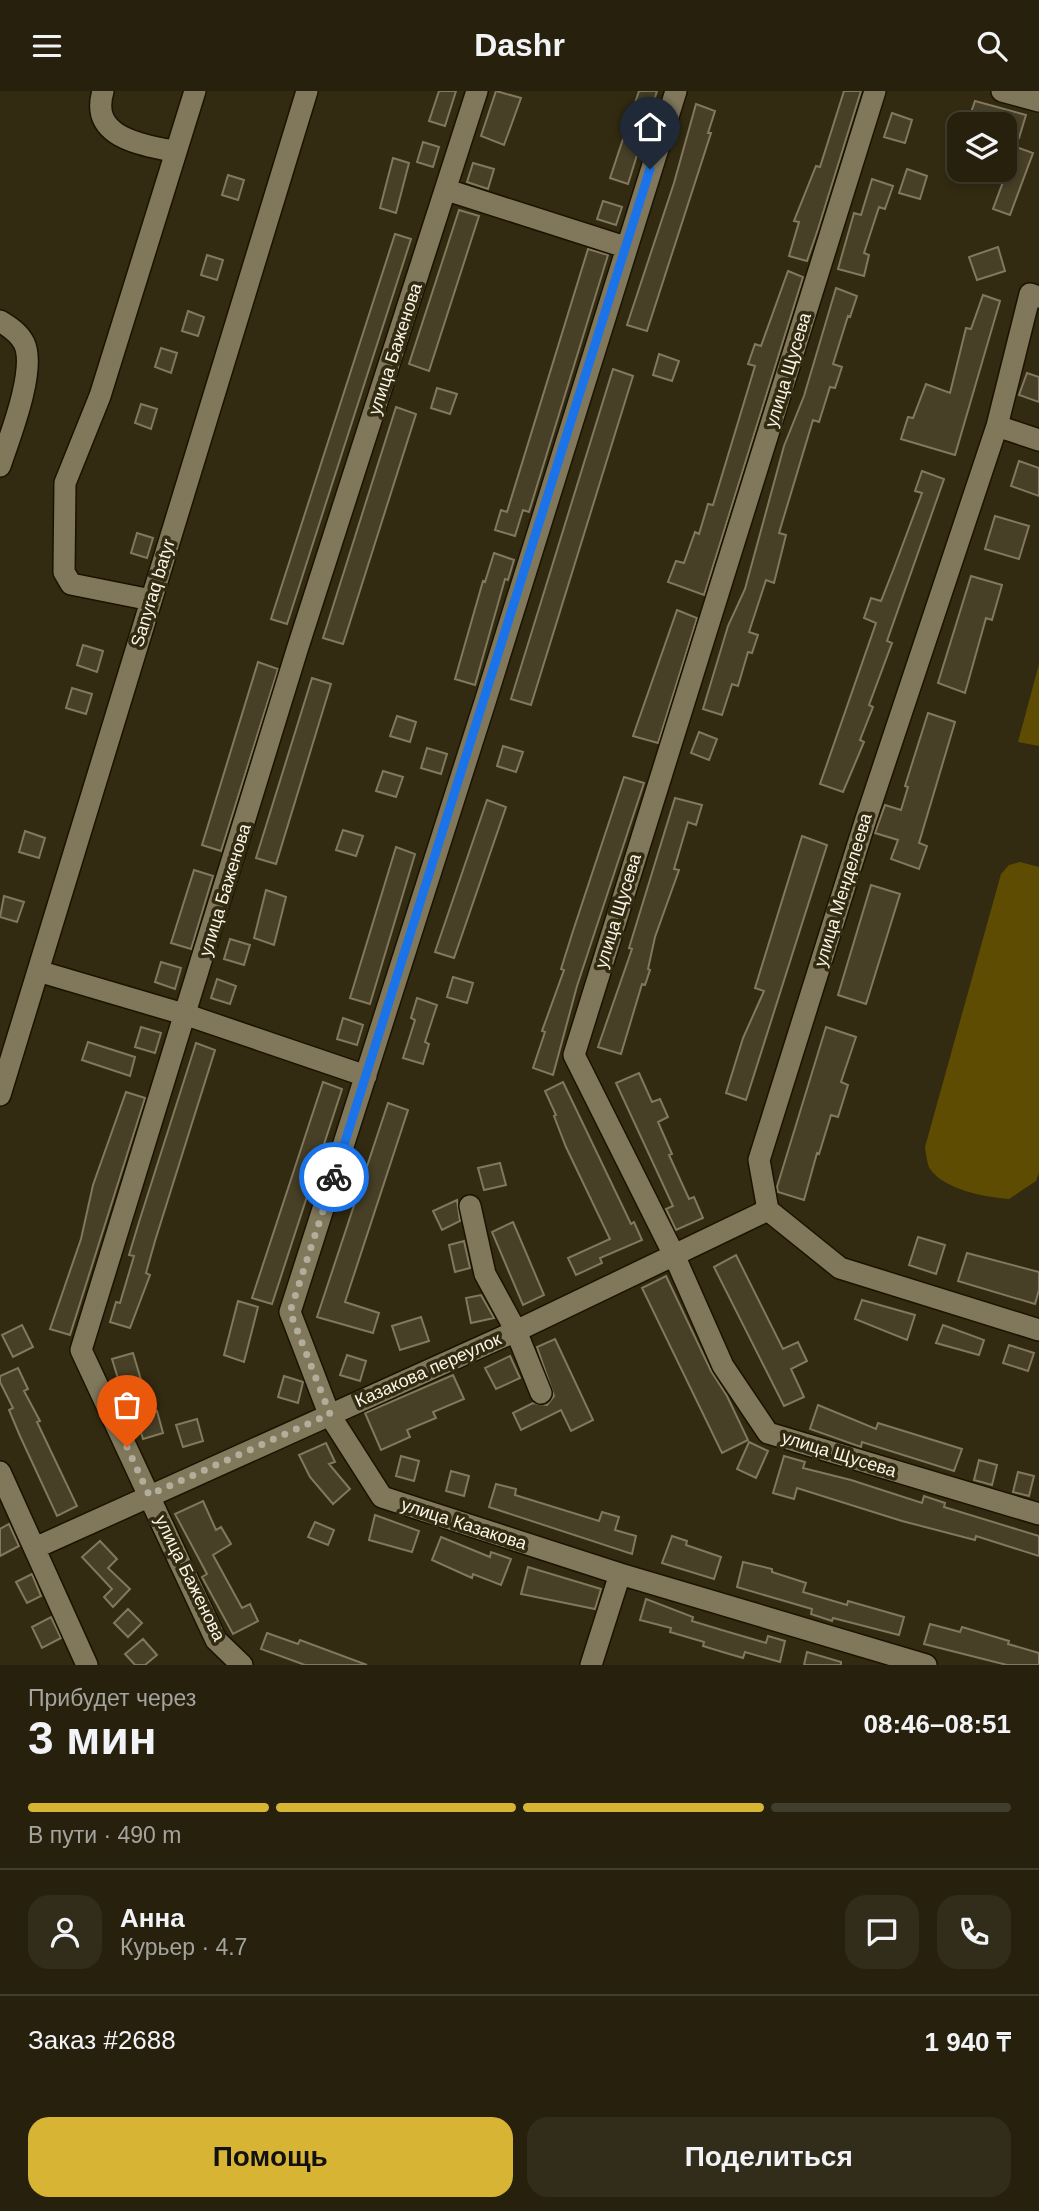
<!DOCTYPE html>
<html lang="ru">
<meta charset="utf-8">
<style>
body{margin:0;font-family:Arial,sans-serif;background:#322d1b;color:#f1f3f6;height:100vh;display:flex;flex-direction:column;font-size:26px;white-space:nowrap}
*{box-sizing:border-box;margin:0}
p{font-size:23px;color:#a4a39d}
.icon{flex:none;width:38px;height:38px;fill:none;stroke:currentColor;stroke-width:2;stroke-linecap:round;stroke-linejoin:round}
.map{position:relative;height:1574px;overflow:hidden}
.details{display:flex;flex-direction:column;background:#26200d;flex:1}
.details>*{flex:none}
.tools{position:absolute;left:947px;top:21px;display:grid;gap:14px}
.tools a{display:grid;place-items:center;width:70px;height:70px;border-radius:14px;background:#26200d;box-shadow:0 4px 10px #0003,0 0 0 2px #423e2e;font-size:35px}
.pin{position:absolute;display:grid;place-items:center;width:60px;height:60px;color:#fff;margin:-72px -30px;border-radius:50% 50% 50% 0;rotate:-45deg;box-shadow:0 0 7px #0007}
.pin .icon{rotate:45deg}
.courier{position:absolute;display:grid;place-items:center;width:70px;height:70px;margin:-35px;border:5px solid #1a73e8;border-radius:50%;background:#fff;color:#222;box-shadow:0 2px 9px #0007}
.overview em{font-style:normal;font-weight:800}
.overview div{display:flex;flex-direction:column-reverse}
.overview{display:flex;align-items:center;justify-content:space-between;height:119px;padding:0 28px}
h1{font-size:46px;font-weight:800;line-height:52px}
.bar{display:grid;grid-template-columns:repeat(4,1fr);gap:10px 7px;align-content:center;height:84px;padding:0 28px}
.bar i{height:9px;border-radius:5px;background:#423e2e}
.bar .active{background:#d7b434}
.bar p{grid-column:span 4}
.line{display:flex;align-items:center;gap:18px;padding:0 28px;border-top:2px solid #423e2e}
.line div{flex:1}
.round{display:grid;place-items:center;flex:none;width:74px;height:74px;border-radius:21px;background:#322d1b}
.button{display:flex;gap:14px;margin-top:auto;padding:14px 28px}
.button a{flex:1;height:80px;border-radius:21px;background:#d7b434;color:#111;font-size:28px;font-weight:800;line-height:80px;text-align:center}
.button a+a{background:#322d1b;color:#f1f3f6}
header{display:flex;justify-content:space-between;align-items:center;height:91px;padding:0 28px;background:#26200d;font-size:32px;font-weight:800}
.map>svg:first-child{display:block}
</style>
<header><svg class="icon" aria-label="menu" viewBox="0 0 24 24"><path d="M4 6h16M4 12h16M4 18h16"/></svg>Dashr<svg class="icon" aria-label="search" viewBox="0 0 24 24"><circle cx="10" cy="10" r="6"/><path d="M15 15l6 6"/></svg></header>
<div class="map">
<svg width="1039" height="1574" viewBox="0 0 1039 1574">
<rect width="100%" height="100%" fill="#322b11"/>
<path fill="#5e4c02" d="M1039 573V655L1018 651Z
M1020 771 1039 776V1082L1036 1090 1009 1108C985 1106 945 1099 930 1078 927 1073 926 1062 925 1056L1001 783 1009 774Z"/>
<path fill="#473f26" stroke="#81785d" stroke-width="2" d="M439 0H456L445 35 429 30Z
M496 0 521 7 504 54 481 45Z
M639 0H657L628 93 610 87Z
M844 0H861L818 138 807 170 789 165 799 131 794 130 816 75 820 76Z
M975 10 1026 24 1019 47 1004 43V33H967Z
M696 13 715 20 708 42H711L647 240 627 234 674 92Z
M892 22 912 29 905 52 884 46Z
M423 51 439 56 433 76 417 71Z
M1016 56 1033 62 1010 124 993 118Z
M393 67 409 72 396 122 380 117Z
M473 72 494 78 488 98 467 91Z
M907 78 927 85 920 108 899 102Z
M228 84 244 89 238 109 222 104Z
M872 88 893 95 885 118 879 116 864 162 869 164 864 185 838 178 854 122 861 124Z
M603 110 622 116 616 134 597 128Z
M459 119 479 125 429 280 409 273Z
M395 143 411 148 287 533 271 528Z
M998 156 1005 180 977 189 969 166Z
M588 158 608 164 529 421 523 419 515 445 495 439 501 419 507 421Z
M207 164 223 169 217 189 201 184Z
M788 180 803 186 704 504 668 491 676 470 684 472 695 441 699 443 708 413 713 414 755 275 748 273 755 253 761 255Z
M836 197 857 205 850 226 848 225 833 273 842 276 835 297 830 296 819 331 813 329 779 442 786 444 774 492 766 489 749 541 758 544 752 562 748 561 738 595 732 593 722 624 703 618 728 535 745 498 784 355 804 305Z
M983 204 1000 210 955 364 901 348 908 326 913 327 926 293 950 302 966 237 971 238Z
M188 220 204 226 198 245 182 240Z
M161 257 177 262 171 282 155 276Z
M659 263 679 270 672 290 653 284Z
M613 278 633 285 531 614 511 608Z
M1027 282 1039 286V311L1019 304Z
M437 297 457 303 450 323 431 317Z
M141 313 157 318 151 338 135 332Z
M396 316 416 323 343 553 323 547Z
M1019 370 1039 377V405L1011 395Z
M922 380 944 388 887 550 892 552 869 614 873 616 860 649 864 651 843 701 820 693 876 532 864 527 871 507 881 510 894 477 922 402 915 400Z
M995 425 1029 435 1019 468 985 458Z
M137 442 153 447 147 467 131 462Z
M494 462 514 469 508 489 505 488 475 594 455 588 483 490 485 491Z
M971 485 1002 494 992 529 986 527 965 602 938 592Z
M677 519 697 527 658 652 633 645Z
M83 554 103 560 97 581 77 574Z
M258 571 278 578 221 760 202 754Z
M312 587 331 593 276 773 256 767Z
M72 597 92 603 86 623 66 617Z
M928 622 955 631 919 752 927 755 919 778 891 768 898 749 875 742 885 714 901 719 908 696 905 695Z
M397 625 416 631 410 651 390 645Z
M699 641 717 648 709 669 691 662Z
M503 655 523 661 516 681 497 675Z
M427 657 447 663 441 683 421 677Z
M383 680 403 686 396 706 376 700Z
M624 686 644 692 577 895 553 984 533 977 545 941 542 940 564 879 561 878 573 840Z
M675 707 702 714 696 734 688 731 674 778 679 779 655 846 648 878 650 879 645 894 642 893 621 963 598 956 632 858 629 857Z
M487 709 506 716 454 867 435 861Z
M343 739 363 745 356 765 336 759Z
M25 740 45 747 39 767 19 761Z
M802 745 827 754 746 1009 726 1002 743 947 764 900 755 897Z
M396 756 415 763 370 913 350 907Z
M194 779 213 785 191 858 171 852Z
M871 794 900 803 866 913 838 904Z
M266 799 286 806 274 854 254 847Z
M4 805 24 811 17 831 0 826Z
M230 848 250 854 244 874 224 868Z
M161 871 181 877 175 898 155 891Z
M453 886 473 892 467 912 447 906Z
M217 888 236 895 230 913 211 907Z
M417 907 437 914 425 951 429 953 423 973 403 967 415 929 411 927Z
M343 927 363 934 357 954 337 948Z
M141 936 161 942 155 962 135 956Z
M826 936 856 946 841 991 848 994 838 1026 831 1024 819 1063 817 1062 804 1109 778 1101 777 1096Z
M88 951 135 966 130 985 82 969Z
M196 952 215 959 155 1150 146 1182 150 1184 130 1237 110 1231 116 1211 120 1212 134 1165 129 1164 139 1131Z
M639 982 652 1011 660 1008 668 1026 658 1031 672 1063 669 1064 689 1108 694 1106 703 1127 676 1139 666 1118 673 1115 616 992Z
M323 991 342 998 272 1213 252 1207Z
M563 991 631 1133 634 1131 642 1149 600 1167 602 1172 576 1184 568 1167 610 1148 566 1056 554 1025 556 1024 545 1000Z
M126 1001 145 1007 70 1244 50 1238 81 1148 93 1094Z
M388 1012 408 1019 345 1211 379 1222 373 1242 317 1226Z
M500 1072 506 1094 484 1099 478 1077Z
M457 1109 460 1130 442 1139 433 1120Z
M513 1131 544 1204 523 1214 492 1141Z
M918 1146 945 1154 936 1183 909 1174Z
M464 1150 470 1177 455 1181 449 1154Z
M967 1162 1039 1181V1199L1035 1213 958 1190Z
M736 1164 783 1258 798 1251 807 1270 791 1278 804 1306 784 1315 714 1176Z
M666 1185 711 1280 727 1305 748 1349 722 1362 642 1197Z
M481 1204 494 1227 471 1232 466 1207Z
M862 1209 915 1224 907 1249 855 1228Z
M238 1210 258 1216 244 1271 224 1264Z
M421 1226 429 1250 400 1259 392 1235Z
M22 1234 33 1256 13 1266 2 1244Z
M943 1234 984 1249 979 1264 936 1252Z
M555 1248 593 1329 571 1340 561 1319 521 1339 513 1322 533 1312 547 1314 554 1305 537 1256Z
M1009 1254 1034 1262 1028 1280 1003 1272Z
M133 1262 151 1322 157 1320 163 1342 143 1348 134 1318 128 1320 112 1268Z
M347 1264 366 1270 360 1290 340 1284Z
M510 1265 520 1287 496 1298 485 1277Z
M18 1277 28 1298 24 1300 40 1330 37 1331 77 1415 57 1425 20 1345 9 1319 13 1317 0 1291V1285Z
M453 1284 464 1308 433 1321 436 1327 407 1339 410 1346 381 1359 365 1322Z
M284 1285 303 1291 298 1312 278 1306Z
M818 1314 876 1338 878 1332 962 1358 954 1380 862 1351 861 1356 810 1338Z
M197 1328 203 1350 183 1356 176 1334Z
M749 1351 768 1360 756 1387 737 1378Z
M326 1352 335 1371 329 1373 350 1398 333 1413 310 1386 299 1364Z
M401 1365 419 1370 414 1390 396 1385Z
M784 1365 805 1371 803 1377 851 1389 922 1412 924 1405 945 1412 944 1416 1039 1445V1465L976 1445 975 1449 902 1430 797 1397 794 1408 773 1402Z
M979 1369 997 1374 992 1394 974 1389Z
M451 1380 469 1385 464 1405 446 1400Z
M1018 1381 1034 1385 1029 1405 1013 1401Z
M496 1393 516 1398 515 1404 599 1430 602 1421 619 1426 615 1439 636 1445 632 1463 489 1416Z
M203 1410 216 1439 221 1436 231 1453 213 1464 242 1517 250 1513 258 1530 233 1543 202 1486 207 1483 175 1423Z
M375 1424 419 1440 412 1461 369 1449Z
M315 1431 334 1439 328 1454 308 1446Z
M9 1433 19 1455 0 1465V1438Z
M672 1445 687 1450 686 1454 721 1466 714 1488 662 1472Z
M441 1446 490 1466 491 1461 511 1468 501 1494 473 1483 472 1487 432 1469Z
M100 1450 117 1468 108 1477 130 1498 113 1516 104 1506 112 1498 82 1466Z
M743 1471 772 1478V1481L806 1492 803 1501 847 1514 848 1510 904 1526 899 1544 833 1527 832 1530 811 1523 812 1518 737 1496Z
M528 1476 601 1498 595 1518 521 1503Z
M32 1483 41 1505 27 1512 16 1491Z
M646 1508 693 1526 692 1530 725 1540 766 1552 768 1545 785 1550 780 1571 745 1561 743 1567 726 1562 703 1555 704 1551 670 1541 671 1537 640 1529Z
M128 1518 142 1532 128 1546 114 1532Z
M51 1526 61 1547 42 1557 32 1536Z
M930 1533 960 1541 962 1536 1009 1550 1008 1553 1039 1562V1574H1007L924 1553Z
M267 1542 298 1553 300 1549 367 1574H305L261 1558Z
M143 1548 157 1564 145 1574H135L125 1563Z
M807 1561 841 1571V1574H804Z"/>
<g fill="none" stroke-linecap="round" stroke-linejoin="round">
<defs>
<path id="minor" d="M103 0C89 48 143 53 176 61
M676 0 485 611 290 1221 329 1323 382 1406 620 1483 926 1574
M875 0 574 964 674 1164 723 1275 768 1342 1039 1423
M1002 0 1039 10
M447 99 625 156
M1039 206 1030 203 997 335 865 731 759 1069 768 1119 840 1177 1039 1239
M0 230C10 236 19 242 24 252 37 278 9 348 0 375
M997 335 1039 349
M151 509 71 493 64 481 65 392 100 305 195 0
M38 880 187 924 366 985
M0 1004 307 0
M470 1115 485 1183 516 1240 541 1302
M0 1381 87 1574
M35 1457 516 1240 768 1119
M242 1574 216 1549 81 1259 297 559 477 0
M591 1574 620 1483"/>
</defs>
<use href="#minor" stroke="#1a1300" stroke-width="24"/>
<use href="#minor" stroke="#81785c" stroke-width="21"/>
</g>
<g fill="none" stroke-linecap="round" stroke-linejoin="round">
<path stroke="#b3ae9b" stroke-width="7" stroke-dasharray="0 12.6" d="M127 1356 149 1404 330 1323 290 1221 334 1086"/>
<path stroke="#1a73e8" stroke-width="9" d="M334 1086 650 78"/>
</g>
<g text-anchor="middle" stroke-width="7" stroke-linejoin="round" paint-order="stroke">
<g font-size="18" fill="#f9f4e5" stroke="#322b11">
<text transform="translate(395 258) rotate(-72)" y="6">улица Баженова</text>
<text transform="translate(788 279) rotate(-73)" y="6">улица Щусева</text>
<text transform="translate(153 502) rotate(-73)" y="6">Sanyraq batyr</text>
<text transform="translate(225 799) rotate(-73)" y="6">улица Баженова</text>
<text transform="translate(843 799) rotate(-73)" y="6">улица Менделеева</text>
<text transform="translate(618 820) rotate(-73)" y="6">улица Щусева</text>
<text transform="translate(428 1279) rotate(-24)" y="6">Казакова переулок</text>
<text transform="translate(839 1363) rotate(17)" y="6">улица Щусева</text>
<text transform="translate(464 1433) rotate(18)" y="6">улица Казакова</text>
<text transform="translate(190 1487) rotate(64)" y="6">улица Баженова</text>
</g>
</g>
</svg>
<div class="tools">
<a><svg class="icon" aria-label="layers" viewBox="0 0 24 24"><path d="M12 4l9 5-9 5-9-5zM3 14l9 5 9-5"/></svg></a>
</div>
<div class="pin" style="left:127px;top:1356px;background:#ea580c"><svg class="icon" aria-label="bag" viewBox="0 0 24 24"><path d="M5 8h14l-1 12H6zM9 8a3 3 0 0 1 6 0"/></svg></div>
<div class="pin" style="left:650px;top:78px;background:#1f2937"><svg class="icon" aria-label="home" viewBox="0 0 24 24"><path d="M3 11l9-7 9 7M6 9v11h12V9"/></svg></div>
<div class="courier" style="left:334px;top:1086px"><svg class="icon" aria-label="bike" viewBox="0 0 24 24"><circle cx="6" cy="16" r="4"/><circle cx="18" cy="16" r="4"/><path d="M6 16l4-8h5l3 8M10 8l3 8H6M13 5h3"/></svg></div>
</div>
<section class="details">
<div class="overview"><div><h1>3 мин</h1><p>Прибудет через</p></div><em>08:46–08:51</em></div>
<div class="bar"><i class="active"></i><i class="active"></i><i class="active"></i><i></i><p>В пути · 490 m</p></div>
<div class="line" style="height:126px"><a class="round"><svg class="icon" aria-label="person" viewBox="0 0 24 24"><circle cx="12" cy="8" r="4"/><path d="M4 21q1-7 8-7t8 7"/></svg></a><div><b>Анна</b><p>Курьер · 4.7</p></div><a class="round"><svg class="icon" aria-label="chat" viewBox="0 0 24 24"><path d="M4 5h16v11H9l-5 4z"/></svg></a><a class="round"><svg class="icon" aria-label="phone" viewBox="0 0 24 24"><path d="M5 4h4l2 5-3 2q2 4 5 5l2-3 5 2v4C11 20 4 13 5 4z"/></svg></a></div>
<div class="line" style="height:91px"><div>Заказ #2688</div><b>1 940 ₸</b></div>
<div class="button"><a>Помощь</a><a>Поделиться</a></div>
</section>
